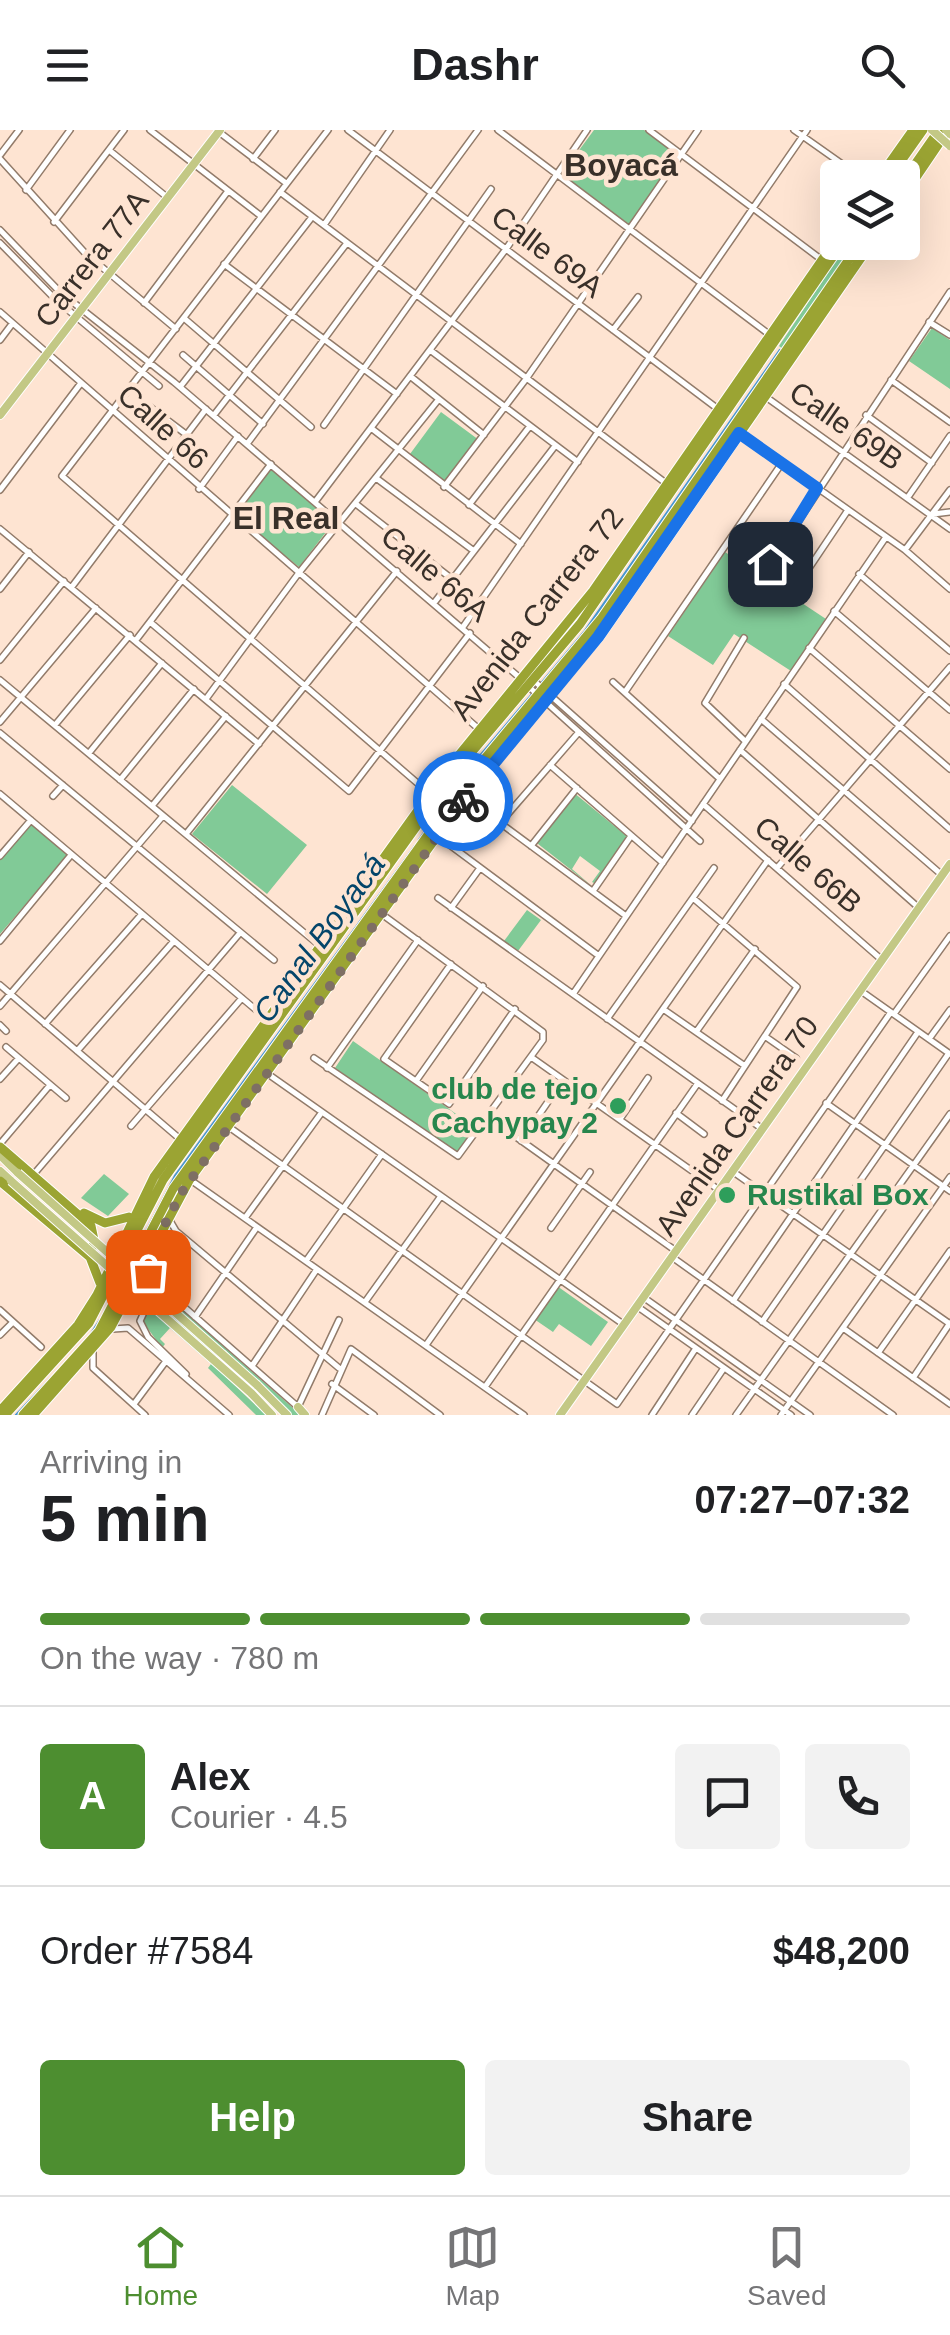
<!DOCTYPE html>
<meta charset="utf-8">
<style>
body{margin:0;font-family:Helvetica,sans-serif;background:#f2f2f2;color:#202124;height:100vh;display:flex;flex-direction:column;font-size:38px;white-space:nowrap}
*{box-sizing:border-box;margin:0}
p{font-size:32px;color:#757577}
.icon{flex:none;width:55px;height:55px;fill:none;stroke:currentColor;stroke-width:2;stroke-linecap:round;stroke-linejoin:round}
.map{position:relative;height:1285px;overflow:hidden}
.side{display:flex;flex-direction:column;background:#fff;flex:1}
.side>*{flex:none}
.tools{position:absolute;left:820px;top:30px;display:grid;gap:20px}
.tools a{display:grid;place-items:center;width:100px;height:100px;border-radius:10px;background:#fff;box-shadow:0 10px 40px #0002;font-size:50px}
.pin{position:absolute;display:grid;place-items:center;width:85px;height:85px;color:#fff;margin:-42px;border-radius:20px;box-shadow:0 5px 15px #0006}
.courier{position:absolute;display:grid;place-items:center;width:100px;height:100px;margin:-50px;border:8px solid #1a73e8;border-radius:50%;background:#fff;color:#222;box-shadow:0 2px 12px #0007}
.headline em{font-style:normal;font-weight:800}
.headline div{display:flex;flex-direction:column-reverse}
.headline{display:flex;align-items:center;justify-content:space-between;height:170px;padding:0 40px}
h1{font-size:65px;font-weight:800;line-height:75px}
.bar{display:grid;grid-template-columns:repeat(4,1fr);gap:15px 10px;align-content:center;height:120px;padding:0 40px}
.bar i{height:12px;border-radius:8px;background:#e0e0e0}
.bar .current{background:#4d8e30}
.bar p{grid-column:span 4}
.line{display:flex;align-items:center;gap:25px;padding:0 40px;border-top:2px solid #e0e0e0}
.line div{flex:1}
.round{display:grid;place-items:center;flex:none;width:105px;height:105px;border-radius:10px;background:#f2f2f2}
.button{display:flex;gap:20px;margin-top:auto;padding:20px 40px}
.button a{flex:1;height:115px;border-radius:10px;background:#4d8e30;color:#fff;font-size:40px;font-weight:800;line-height:115px;text-align:center}
.button a+a{background:#f2f2f2;color:#202124}
header{display:flex;justify-content:space-between;align-items:center;height:130px;padding:0 40px;background:#fff;font-size:45px;font-weight:800}
.tab-bar{display:flex;justify-content:space-around;align-items:center;height:140px;border-top:2px solid #e0e0e0;background:#fff;font-size:28px;color:#757577}
.tab-bar a{display:grid;justify-items:center;gap:5px}
.tab-bar .current{color:#4d8e30}
.map>svg:first-child{display:block}
</style>
<header><svg class="icon" aria-label="menu" viewBox="0 0 24 24"><path d="M4 6h16M4 12h16M4 18h16"/></svg>Dashr<svg class="icon" aria-label="search" viewBox="0 0 24 24"><circle cx="10" cy="10" r="6"/><path d="M15 15l6 6"/></svg></header>
<div class="map">
<svg width="950" height="1285" viewBox="0 0 950 1285">
<rect width="100%" height="100%" fill="#fee4d2"/>
<path fill="#81ca97" d="M594 0H644L679 25 629 94 560 46Z
M848 113H857L784 220 779 216Z
M932 198 950 210V259L909 231Z
M441 282 479 310 446 352 410 324Z
M271 339 333 393 299 437 236 386Z
M725 422 826 489 791 541 734 504 713 535 668 506Z
M232 655 307 715 267 764 192 704Z
M573 662 629 708 596 754 592 752 600 741 580 726 572 739 593 757 533 710Z
M31 693 68 725 0 804V730Z
M527 780 541 790 518 821 504 811Z
M353 911 476 998 457 1023 335 938Z
M104 1044 129 1064 108 1086 81 1068Z
M557 1156 608 1192 591 1216 559 1194 553 1202 534 1189Z
M152 1170H171L301 1285H292L225 1220 212 1234 266 1285H256L208 1238 211 1234 170 1198 160 1209 165 1214 162 1218 143 1192Z"/>
<g fill="none" stroke-linecap="round" stroke-linejoin="round">
<path stroke="#4897cf" stroke-width="2.5" d="M539 556 585 501 780 220
M419 710 468 640 534 562
M127 1138 175 1046 415 716
M91 1204 100 1190
M16 1285 52 1247"/>
<defs>
<path id="minor" d="M150 0 261 86
M328 0 62 346 430 664
M348 0 718 279
M498 0 770 205
M649 0 822 130
M794 0 862 48
M219 2 286 53
M109 20 168 68
M0 25 19 0
M0 29 85 123 176 199
M253 29 275 0
M26 60 70 0
M280 62 667 354
M54 92 124 0
M324 95 390 0
M0 100 60 162 174 252 520 548
M0 113 55 169 159 256
M224 134 397 264
M144 173 228 61
M0 182 480 600
M185 189 311 297
M929 192 950 205
M613 200 638 167
M0 210 12 194
M430 220 578 332
M183 225 263 294
M410 246 484 305
M891 250 950 292
M180 257 312 87
M766 267 950 399
M150 277 187 305
M214 285 347 113
M866 285 932 333
M324 295 491 59
M371 298 521 414
M740 303 905 420 950 459
M247 314 478 0
M376 348 474 421
M444 357 526 249 698 0
M199 359 238 306
M0 360 81 253
M908 367 950 306
M315 372 506 119 587 0
M356 374 452 449
M469 375 530 296
M848 380 797 456 771 441 770 434 950 162
M933 384 950 382
M0 399 259 614
M905 420 950 360
M859 444 950 521
M71 458 206 279
M0 459 29 422
M434 473 555 316
M834 481 950 580
M150 492 349 661 470 503
M463 497 807 0
M744 508 705 573 745 611
M136 510 271 334
M809 518 950 639
M0 530 64 451
M0 550 319 815
M533 550 692 691
M613 552 720 649
M784 554 950 699
M528 556 700 711
M625 562 782 333
M206 569 298 444 439 269
M761 589 942 745
M0 592 96 478
M55 595 130 505
M0 603 274 830
M740 620 919 778
M89 623 162 533
M550 635 663 733
M120 650 194 559
M0 664 268 890
M53 666 63 655
M465 667 626 786
M703 674 882 830
M152 676 226 586
M500 693 579 602
M186 704 397 441
M439 707 599 826
M531 716 577 658
M0 726 31 690
M777 738 950 537
M593 761 631 706
M438 768 761 998
M693 768 797 857 722 971
M451 778 480 738
M0 811 71 725
M451 834 384 929 449 974 515 879
M0 855 180 1009
M861 861 950 924
M573 864 886 407
M0 876 163 686
M663 879 745 936
M894 884 950 806
M607 889 714 738
M45 894 142 784
M0 895 6 901
M696 902 755 819
M766 907 796 928
M929 909 950 880
M6 917 66 968
M77 921 174 811
M531 927 719 1060
M314 928 458 1026 543 910V902L383 785
M327 938 418 810
M268 944 623 1194
M0 949 19 928
M416 951 483 856
M826 973 950 1061
M676 983 704 1004
M488 987 676 1121
M620 989 648 948
M131 996 242 868
M229 997 617 1274 891 882
M521 1011 563 950
M0 1014 50 955
M732 1041 950 1194
M34 1044 240 803
M192 1051 524 1285
M245 1088 322 982
M169 1089 176 1101 339 1238
M551 1098 590 1042
M672 1127 893 1285
M306 1131 382 1024
M148 1135 152 1149 298 1277
M643 1167 810 1285
M171 1168 150 1169 140 1191 148 1207 186 1244
M733 1171 918 902
M365 1172 441 1066
M638 1177 791 1285
M0 1180 41 1217
M195 1187 257 1097
M762 1192 949 923
M843 1198 950 1274
M113 1199 128 1198 229 1285
M0 1205 12 1193
M426 1215 768 730
M93 1222V1238L145 1285
M878 1223 950 1121
M252 1236 317 1139
M913 1248 950 1193
M332 1254 374 1285
M485 1257 698 953
M134 1274 166 1231
M298 1277 339 1190
M322 1285 351 1219 440 1285
M652 1285 696 1218
M692 1285 724 1238
M736 1285 950 984
M781 1285 950 1047"/>
<path id="major" d="M0 285 220 0
M0 1025 18 1043
M0 1041 11 1051
M257 1255 287 1285
M251 1263 272 1285
M298 1277 305 1285
M560 1285 950 734"/>
<path id="highway" d="M879 48 913 0
M889 48 923 0
M902 53 939 0
M902 68 944 6
M0 1017 91 1096 95 1115 84 1121
M0 1051 90 1127 100 1153
M84 1083 105 1093 129 1087
M0 1281 78 1195 97 1165 154 1047 450 636 593 461 838 107
M5 1285 89 1193 163 1050 459 637 580 494 843 112
M23 1285 99 1201 173 1059 472 644 601 489 861 112
M33 1285 111 1197 190 1049 481 645 599 507 872 112"/>
</defs>
<use href="#minor" stroke="#927b6a" stroke-width="8"/>
<use href="#major" stroke="#fff" stroke-width="10"/>
<use href="#highway" stroke="#fff" stroke-width="11"/>
<use href="#minor" stroke="#fff" stroke-width="5"/>
<use href="#major" stroke="#c3c885" stroke-width="8"/>
<use href="#highway" stroke="#9ba433" stroke-width="9"/>
<defs>
<path id="major-bridge" d="M932 0 950 16
M946 0 950 4
M18 1043 257 1255
M11 1051 251 1263"/>
</defs>
<use href="#major-bridge" stroke="#fff" stroke-width="10" stroke-linecap="butt"/>
<use href="#major-bridge" stroke="#c3c885" stroke-width="8"/>
</g>
<g fill="none" stroke-linecap="round" stroke-linejoin="round">
<path stroke="#7e6f64" stroke-width="10" stroke-dasharray="0 18" d="M148 1142V1126L182 1062 463 671"/>
<path stroke="#1a73e8" stroke-width="12" d="M463 671 598 507 739 303 817 358 770 434"/>
</g>
<g fill="#2e9e5b" stroke="#fee4d2" stroke-width="4">
<circle cx="618" cy="976" r="10"/>
<circle cx="727" cy="1065" r="10"/>
</g>
<g text-anchor="middle" stroke-width="9" stroke-linejoin="round" paint-order="stroke">
<g font-size="30" fill="#393029" stroke="#fee4d2">
<text transform="translate(547 122) rotate(37)" y="10">Calle 69A</text>
<text transform="translate(92 129) rotate(-52)" y="10">Carrera 77A</text>
<text transform="translate(846 296) rotate(35)" y="10">Calle 69B</text>
<text transform="translate(163 297) rotate(42)" y="10">Calle 66</text>
<text transform="translate(435 444) rotate(40)" y="10">Calle 66A</text>
<text transform="translate(537 484) rotate(-52)" y="10">Avenida Carrera 72</text>
<text transform="translate(808 735) rotate(41)" y="10">Calle 66B</text>
<text transform="translate(737 996) rotate(-55)" y="10">Avenida Carrera 70</text>
</g>
<g font-size="30" font-weight="bold" fill="#27864d" stroke="#fee4d2" text-anchor="end">
<text x="598" y="969">club de tejo<tspan x="598" dy="34">Cachypay 2</tspan></text>
<text x="747" y="1075" text-anchor="start">Rustikal Box</text>
</g>
<g font-size="32" font-weight="bold" fill="#393029" stroke="#fee4d2">
<text x="621" y="46">Boyacá</text>
<text x="286" y="399">El Real</text>
</g>
<g font-size="32" font-style="italic" fill="#04456a" stroke="#fee4d2">
<text transform="translate(319 808) rotate(-54)" y="11">Canal Boyacá</text>
</g>
</g>
</svg>
<div class="tools">
<a><svg class="icon" aria-label="layers" viewBox="0 0 24 24"><path d="M12 4l9 5-9 5-9-5zM3 14l9 5 9-5"/></svg></a>
</div>
<div class="pin" style="left:148px;top:1142px;background:#ea580c"><svg class="icon" aria-label="bag" viewBox="0 0 24 24"><path d="M5 8h14l-1 12H6zM9 8a3 3 0 0 1 6 0"/></svg></div>
<div class="pin" style="left:770px;top:434px;background:#1f2937"><svg class="icon" aria-label="home" viewBox="0 0 24 24"><path d="M3 11l9-7 9 7M6 9v11h12V9"/></svg></div>
<div class="courier" style="left:463px;top:671px"><svg class="icon" aria-label="bike" viewBox="0 0 24 24"><circle cx="6" cy="16" r="4"/><circle cx="18" cy="16" r="4"/><path d="M6 16l4-8h5l3 8M10 8l3 8H6M13 5h3"/></svg></div>
</div>
<section class="side">
<div class="headline"><div><h1>5 min</h1><p>Arriving in</p></div><em>07:27–07:32</em></div>
<div class="bar"><i class="current"></i><i class="current"></i><i class="current"></i><i></i><p>On the way · 780 m</p></div>
<div class="line" style="height:180px"><b class="round" style="background:#4d8e30;color:#fff">A</b><div><b>Alex</b><p>Courier · 4.5</p></div><a class="round"><svg class="icon" aria-label="chat" viewBox="0 0 24 24"><path d="M4 5h16v11H9l-5 4z"/></svg></a><a class="round"><svg class="icon" aria-label="phone" viewBox="0 0 24 24"><path d="M5 4h4l2 5-3 2q2 4 5 5l2-3 5 2v4C11 20 4 13 5 4z"/></svg></a></div>
<div class="line" style="height:130px"><div>Order #7584</div><b>$48,200</b></div>
<div class="button"><a>Help</a><a>Share</a></div>
</section>
<nav class="tab-bar">
<a class="current"><svg class="icon" aria-label="home" viewBox="0 0 24 24"><path d="M3 11l9-7 9 7M6 9v11h12V9"/></svg>Home</a>
<a><svg class="icon" aria-label="map" viewBox="0 0 24 24"><path d="M3 6l6-2 6 2 6-2v14l-6 2-6-2-6 2zM9 4v14M15 6v14"/></svg>Map</a>
<a><svg class="icon" aria-label="saved" viewBox="0 0 24 24"><path d="M7 4h10v16l-5-4-5 4z"/></svg>Saved</a>
</nav>
